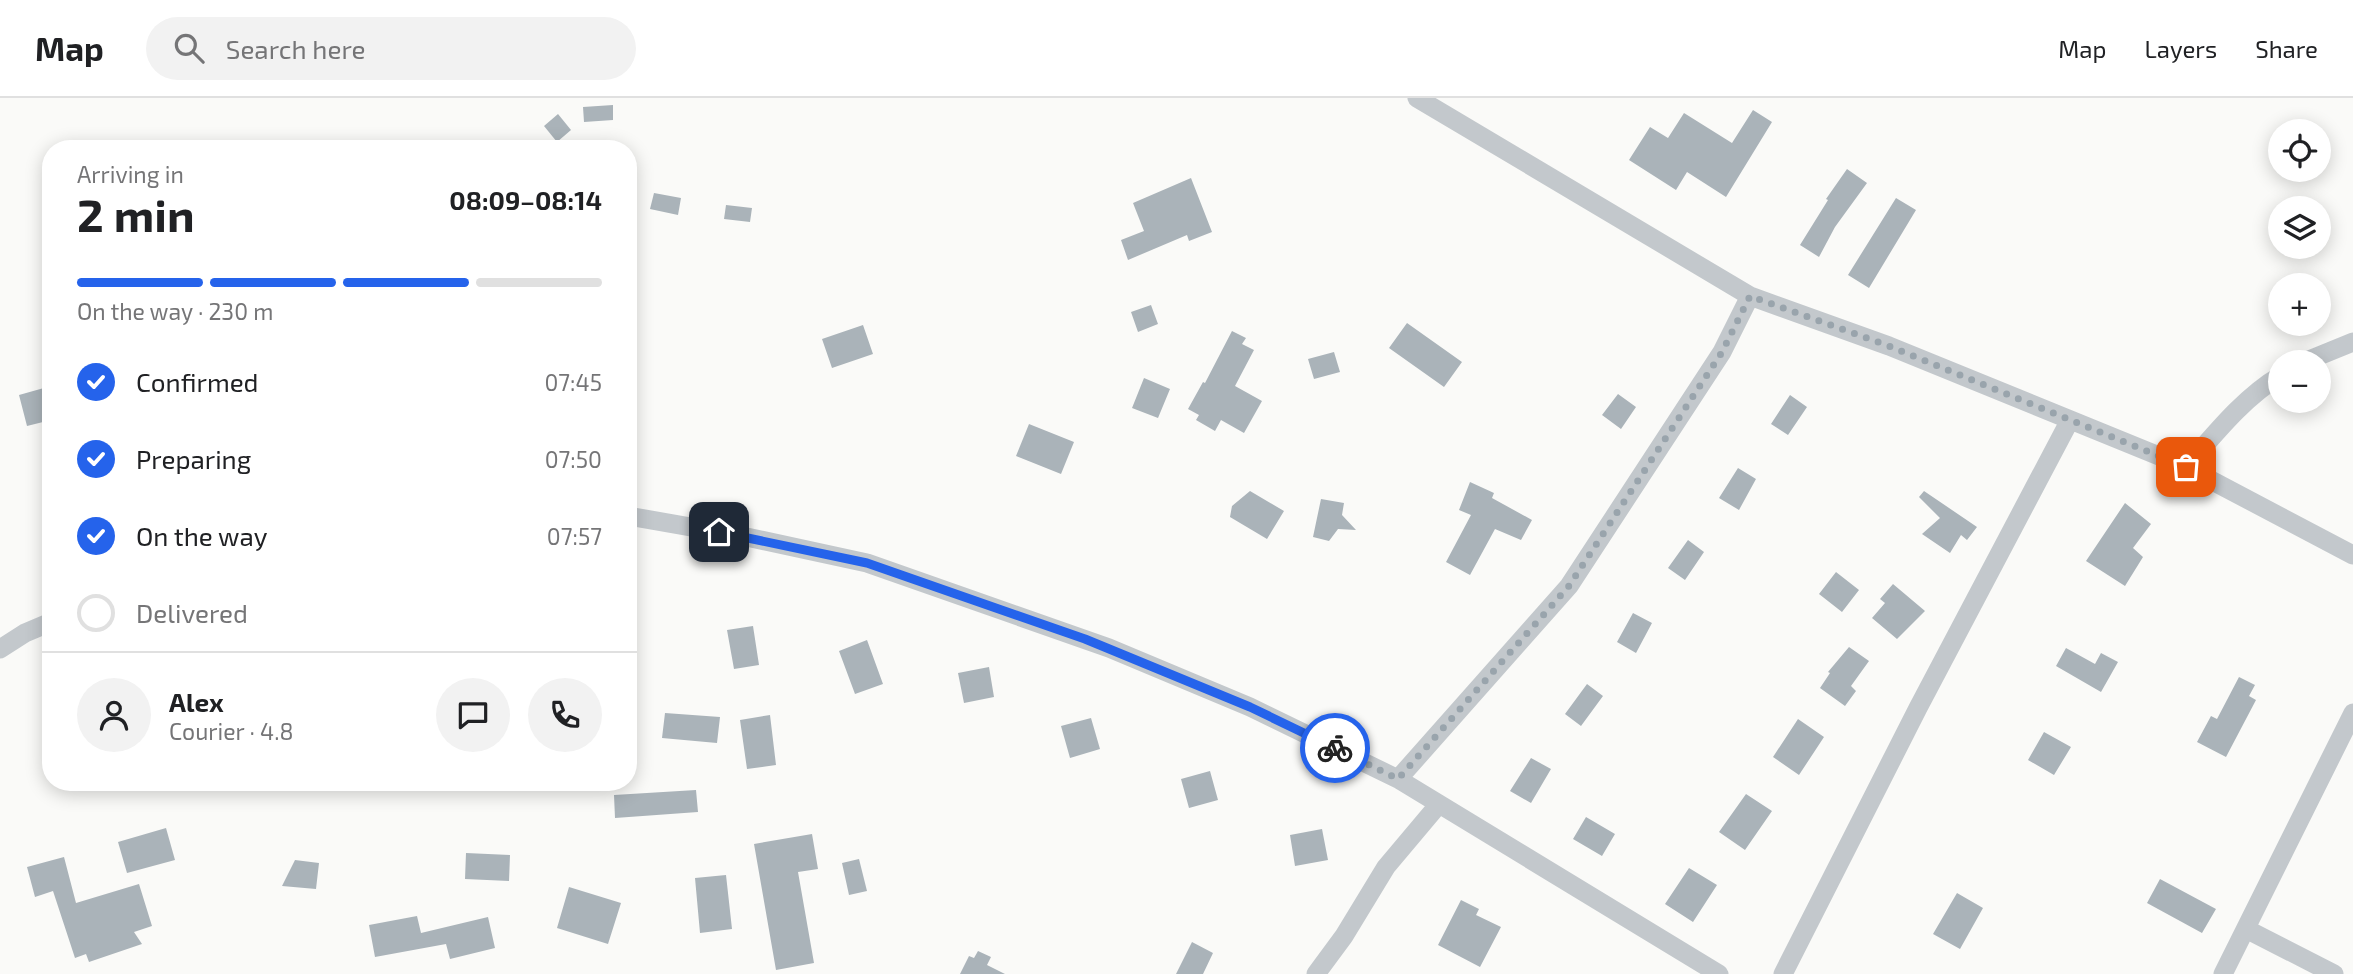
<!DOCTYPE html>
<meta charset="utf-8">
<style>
body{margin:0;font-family:"Exo 2",sans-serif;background:#f2f2f2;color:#202124;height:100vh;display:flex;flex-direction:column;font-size:26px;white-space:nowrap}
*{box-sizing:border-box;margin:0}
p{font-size:23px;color:#757577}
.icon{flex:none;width:38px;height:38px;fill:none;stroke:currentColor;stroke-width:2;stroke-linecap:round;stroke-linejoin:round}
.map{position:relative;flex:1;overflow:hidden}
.panel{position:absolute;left:42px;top:42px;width:595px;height:651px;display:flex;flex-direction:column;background:#fff;border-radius:28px;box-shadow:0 4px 18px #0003}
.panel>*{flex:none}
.tools{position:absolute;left:2268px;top:21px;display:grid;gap:14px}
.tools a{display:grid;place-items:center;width:63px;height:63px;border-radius:50%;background:#fff;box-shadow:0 4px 18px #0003;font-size:35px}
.pin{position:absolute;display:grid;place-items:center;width:60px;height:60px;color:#fff;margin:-30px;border-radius:14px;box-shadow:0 4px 10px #0006}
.courier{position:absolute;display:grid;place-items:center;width:70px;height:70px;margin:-35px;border:5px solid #2563eb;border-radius:50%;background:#fff;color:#222;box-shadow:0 2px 9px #0007}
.head em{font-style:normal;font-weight:700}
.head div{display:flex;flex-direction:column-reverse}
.head{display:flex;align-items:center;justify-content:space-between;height:119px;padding:0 35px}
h1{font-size:46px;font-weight:700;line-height:52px}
.bar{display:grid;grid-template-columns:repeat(4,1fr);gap:10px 7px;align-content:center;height:84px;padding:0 35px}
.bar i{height:9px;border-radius:5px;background:#e0e0e0}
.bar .current{background:#2563eb}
.bar p{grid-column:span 4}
.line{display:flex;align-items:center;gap:18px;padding:0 35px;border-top:2px solid #e0e0e0}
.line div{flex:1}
.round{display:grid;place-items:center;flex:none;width:74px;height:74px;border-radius:37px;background:#f2f2f2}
ol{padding:0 35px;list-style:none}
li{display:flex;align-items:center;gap:21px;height:77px}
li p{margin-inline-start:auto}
li .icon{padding:7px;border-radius:50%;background:#2563eb;color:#fff;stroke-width:4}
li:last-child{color:#757577}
li i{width:38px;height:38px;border:4px solid #e0e0e0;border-radius:50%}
header{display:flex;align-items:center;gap:42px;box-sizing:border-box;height:98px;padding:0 35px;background:#fff;border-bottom:2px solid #e0e0e0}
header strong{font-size:33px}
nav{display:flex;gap:38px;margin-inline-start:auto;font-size:24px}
.search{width:490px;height:63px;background:#f2f2f2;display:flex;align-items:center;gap:18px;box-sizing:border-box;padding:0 24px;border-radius:38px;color:#757577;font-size:26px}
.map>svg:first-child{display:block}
</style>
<header>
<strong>Map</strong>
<div class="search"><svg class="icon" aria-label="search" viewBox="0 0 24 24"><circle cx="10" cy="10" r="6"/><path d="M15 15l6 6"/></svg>Search here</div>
<nav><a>Map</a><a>Layers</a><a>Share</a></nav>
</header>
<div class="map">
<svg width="2353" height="876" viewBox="0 0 2353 876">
<rect width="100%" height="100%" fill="#fafaf8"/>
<path fill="#aab3b9" d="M613 7V22L584 24 583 9Z
M1753 12 1772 24 1726 99 1687 74 1676 92 1629 62 1650 29 1668 40 1684 15 1732 45Z
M558 16 571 32 557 44 544 28Z
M1847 71 1867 85 1835 129 1819 159 1800 147 1828 102 1826 101Z
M1191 80 1212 134 1189 143 1187 137 1128 162 1121 142 1144 133 1133 105Z
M654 95 681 100 678 117 650 111Z
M1896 100 1916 112 1869 190 1848 177Z
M726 107 752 110 750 124 724 121Z
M1151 207 1158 226 1138 234 1131 214Z
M1407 225 1462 264 1444 289 1389 250Z
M863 227 873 256 832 270 822 241Z
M1232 233 1246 240 1242 246 1254 252 1235 288 1262 303 1244 335 1221 322 1215 333 1196 322 1199 317 1188 311 1203 284 1205 285Z
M1334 254 1340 274 1314 281 1308 261Z
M1144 280 1170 291 1158 320 1132 310Z
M51 288V322L27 328 19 297Z
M1618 296 1636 309 1621 331 1602 317Z
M1790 297 1807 309 1788 337 1771 326Z
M1029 326 1074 344 1061 376 1016 358Z
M1738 370 1756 381 1739 412 1719 400Z
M1470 384 1494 395 1492 400 1532 422 1521 442 1495 431 1470 477 1446 464 1471 417 1459 412Z
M1250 393 1284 413 1267 441 1230 419 1232 408Z
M1924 393 1977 429 1967 442 1961 437 1950 455 1922 436 1940 420 1919 399Z
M1321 401 1344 405 1342 417 1356 432 1338 431 1329 443 1313 439Z
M2125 405 2151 426 2133 450 2143 459 2125 488 2086 463Z
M1688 442 1704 454 1685 482 1668 470Z
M1836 474 1859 492 1842 514 1819 496Z
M1893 486 1925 513 1897 541 1872 520 1885 505 1880 501Z
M1633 515 1652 525 1636 555 1617 544Z
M753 528 759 567 734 571 727 532Z
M867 542 883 586 855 596 839 553Z
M1849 549 1869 563 1851 588 1856 593 1845 608 1820 590 1830 575 1828 574Z
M2066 550 2095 566 2101 555 2118 564 2101 594 2056 568Z
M989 569 994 599 964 605 958 575Z
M2239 579 2255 587 2249 598 2256 602 2226 659 2197 644 2211 618 2217 621Z
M1587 586 1603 598 1581 628 1565 616Z
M665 615 720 619 717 645 662 640Z
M770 617 776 667 747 671 740 622Z
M1091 620 1100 651 1070 660 1061 628Z
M1798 621 1824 639 1799 677 1773 659Z
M2044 634 2071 649 2054 677 2028 662Z
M1531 660 1551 671 1531 705 1510 693Z
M1210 673 1218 702 1189 710 1181 681Z
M696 692 698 714 615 720 614 697Z
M1746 696 1772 713 1745 752 1719 734Z
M1586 719 1615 736 1602 758 1573 741Z
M166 730 175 762 127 775 118 744Z
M1322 731 1328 762 1295 768 1290 737Z
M812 736 818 771 798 774 814 865 776 872 754 746Z
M466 755 510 757 509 783 465 781Z
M64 759 76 805 139 786 152 828 134 834 142 846 89 864 86 856 75 860 53 793 35 799 27 769Z
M859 761 867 793 849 797 842 765Z
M295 762 319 765 316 791 282 788Z
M1689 770 1717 787 1693 824 1665 806Z
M726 777 732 831 700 835 695 780Z
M2160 781 2216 811 2202 835 2147 805Z
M569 789 621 805 608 846 557 830Z
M1957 795 1983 810 1960 851 1933 836Z
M1461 802 1479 811 1476 817 1501 829 1480 869 1438 847Z
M417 818 421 835 488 819 495 850 450 861 446 846 375 859 369 827Z
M1192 844 1213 855 1203 876H1176Z
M978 853 991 859 987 867 1005 876H960L969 858 974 860Z"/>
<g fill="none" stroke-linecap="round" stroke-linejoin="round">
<path stroke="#c3c8cc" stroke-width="19" d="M1417 0 1750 198 1889 248 2186 369 2353 457
M2304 264 2353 244
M2186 369C2213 338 2245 298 2280 278
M628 418 742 438 867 465 1109 550 1250 609 1398 681 1569 488 1722 254 1750 198
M0 551 25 535 51 524
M1398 681 1719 876
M2246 831 2334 876
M1316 876 1344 838 1386 769 1439 706
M1783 876 1918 610 2070 322
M2223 876 2353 615"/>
</g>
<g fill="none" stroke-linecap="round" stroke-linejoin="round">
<path stroke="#99a4ac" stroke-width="7" stroke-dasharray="0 12.6" d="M1335 650 1398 681 1569 488 1722 254 1750 198 1889 248 2186 369"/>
<path stroke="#2563eb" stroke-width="9" d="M719 434 867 465 1085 541 1250 609 1335 650"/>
</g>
</svg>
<div class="tools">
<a><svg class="icon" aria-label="locate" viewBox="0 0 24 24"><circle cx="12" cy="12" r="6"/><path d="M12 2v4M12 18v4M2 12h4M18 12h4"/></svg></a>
<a><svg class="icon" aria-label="layers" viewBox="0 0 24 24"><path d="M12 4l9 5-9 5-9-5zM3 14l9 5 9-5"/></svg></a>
<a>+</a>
<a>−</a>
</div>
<div class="pin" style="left:2186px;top:369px;background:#ea580c"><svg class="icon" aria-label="bag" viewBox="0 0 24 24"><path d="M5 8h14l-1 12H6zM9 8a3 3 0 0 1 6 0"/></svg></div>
<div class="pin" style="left:719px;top:434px;background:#1f2937"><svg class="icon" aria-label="home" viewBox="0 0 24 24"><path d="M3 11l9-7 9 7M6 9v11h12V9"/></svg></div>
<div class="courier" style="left:1335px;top:650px"><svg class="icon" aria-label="bike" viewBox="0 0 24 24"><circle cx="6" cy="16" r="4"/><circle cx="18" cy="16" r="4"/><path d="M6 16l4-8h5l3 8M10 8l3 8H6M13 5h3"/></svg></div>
<section class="panel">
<div class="head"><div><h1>2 min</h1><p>Arriving in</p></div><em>08:09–08:14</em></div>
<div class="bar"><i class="current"></i><i class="current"></i><i class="current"></i><i></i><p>On the way · 230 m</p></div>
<ol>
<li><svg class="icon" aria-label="check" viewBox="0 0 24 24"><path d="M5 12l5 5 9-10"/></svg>Confirmed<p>07:45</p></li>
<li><svg class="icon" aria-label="check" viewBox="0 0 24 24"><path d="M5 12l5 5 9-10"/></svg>Preparing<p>07:50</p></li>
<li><svg class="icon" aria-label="check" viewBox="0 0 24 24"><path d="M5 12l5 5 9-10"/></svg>On the way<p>07:57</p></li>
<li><i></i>Delivered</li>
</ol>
<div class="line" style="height:126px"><a class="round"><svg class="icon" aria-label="person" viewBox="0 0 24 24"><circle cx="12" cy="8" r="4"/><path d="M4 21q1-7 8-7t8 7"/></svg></a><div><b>Alex</b><p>Courier · 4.8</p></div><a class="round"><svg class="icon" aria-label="chat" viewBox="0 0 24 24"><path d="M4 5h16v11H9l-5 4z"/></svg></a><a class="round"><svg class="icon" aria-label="phone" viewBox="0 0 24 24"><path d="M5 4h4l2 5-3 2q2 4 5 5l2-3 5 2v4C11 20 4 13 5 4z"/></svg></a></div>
</section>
</div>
